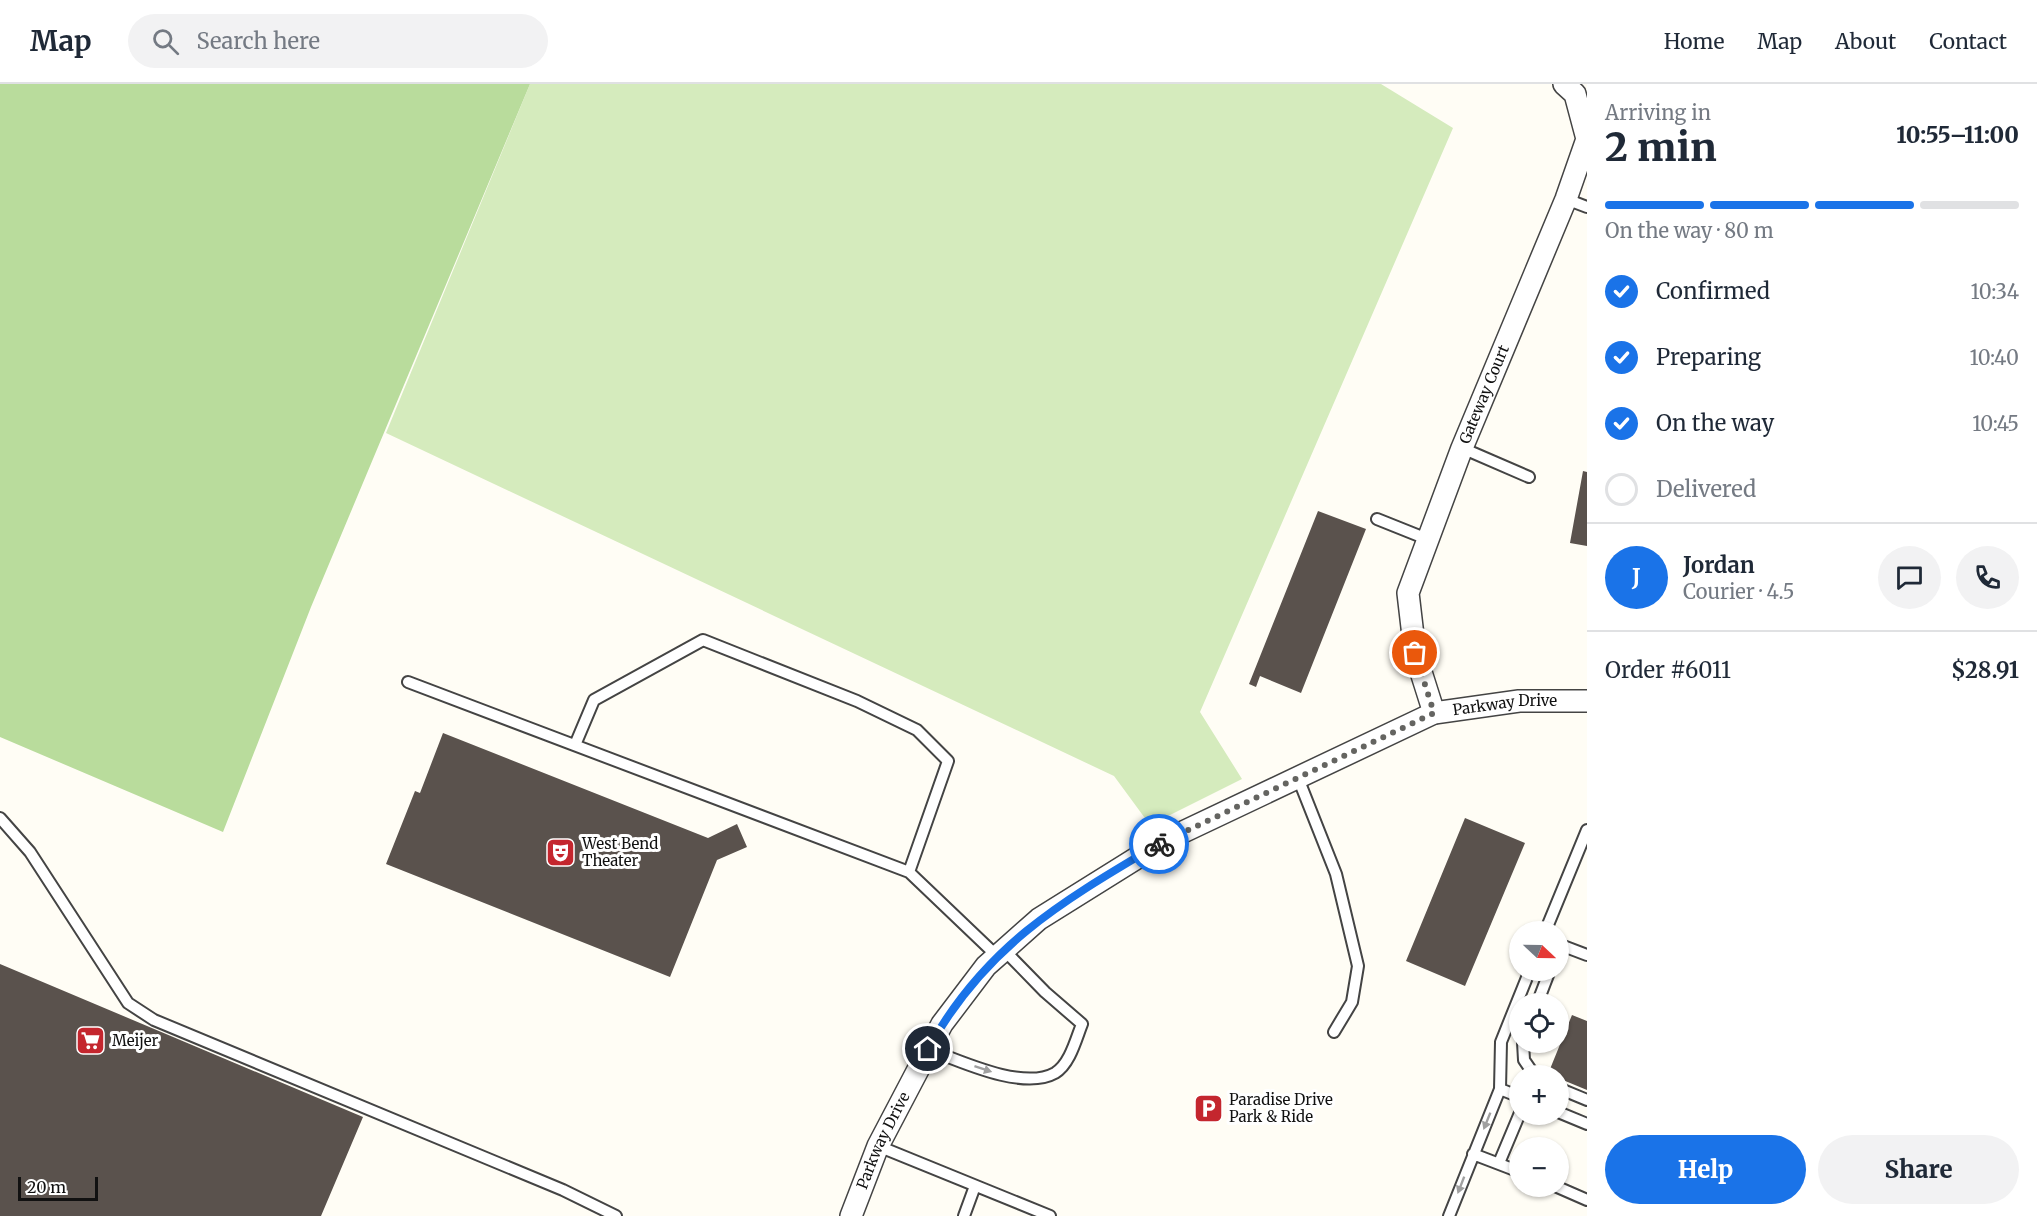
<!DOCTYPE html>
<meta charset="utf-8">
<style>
body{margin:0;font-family:Merriweather,serif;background:#f2f2f3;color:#1f2937;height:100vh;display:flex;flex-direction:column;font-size:22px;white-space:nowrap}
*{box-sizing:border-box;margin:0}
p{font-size:20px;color:#747a83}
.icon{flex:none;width:33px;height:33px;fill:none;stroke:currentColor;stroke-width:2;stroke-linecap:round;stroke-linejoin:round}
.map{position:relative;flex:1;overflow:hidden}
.panel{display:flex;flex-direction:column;background:#fff;width:450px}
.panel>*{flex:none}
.needle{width:39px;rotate:112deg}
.controls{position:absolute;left:1509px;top:837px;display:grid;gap:12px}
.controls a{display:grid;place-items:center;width:60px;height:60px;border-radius:50%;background:#fff;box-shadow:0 2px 4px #0004;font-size:30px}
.scale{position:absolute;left:18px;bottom:15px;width:80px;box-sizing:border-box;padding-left:6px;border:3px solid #111;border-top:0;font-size:16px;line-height:21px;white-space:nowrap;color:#111;-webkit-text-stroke:4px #fff;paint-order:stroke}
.pin{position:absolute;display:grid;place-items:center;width:51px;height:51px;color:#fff;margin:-26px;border:3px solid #fff;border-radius:50%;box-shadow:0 2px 6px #0007}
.courier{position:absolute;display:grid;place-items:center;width:60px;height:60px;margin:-30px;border:4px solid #1a73e8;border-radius:50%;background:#fff;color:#222;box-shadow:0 2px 8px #0007}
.headline em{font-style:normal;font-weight:800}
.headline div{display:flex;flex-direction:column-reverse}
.headline{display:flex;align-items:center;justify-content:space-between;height:102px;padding:0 18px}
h1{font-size:39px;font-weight:800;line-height:45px}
.bar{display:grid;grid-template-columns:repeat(4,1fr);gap:9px 6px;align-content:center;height:72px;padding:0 18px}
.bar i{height:8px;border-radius:4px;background:#e0e1e3}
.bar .selected{background:#1a73e8}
.bar p{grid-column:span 4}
.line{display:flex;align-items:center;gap:15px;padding:0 18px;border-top:2px solid #e0e1e3}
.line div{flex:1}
.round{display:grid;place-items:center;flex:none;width:63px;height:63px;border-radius:32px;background:#f2f2f3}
ol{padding:0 18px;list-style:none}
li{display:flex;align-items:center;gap:18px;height:66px}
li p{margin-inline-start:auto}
li .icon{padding:6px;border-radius:50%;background:#1a73e8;color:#fff;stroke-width:4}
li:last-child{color:#747a83}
li i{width:33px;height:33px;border:3px solid #e0e1e3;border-radius:50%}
.button{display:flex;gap:12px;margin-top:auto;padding:12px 18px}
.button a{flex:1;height:69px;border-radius:36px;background:#1a73e8;color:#fff;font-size:24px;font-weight:800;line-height:69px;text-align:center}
.button a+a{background:#f2f2f3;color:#1f2937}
header{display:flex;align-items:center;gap:36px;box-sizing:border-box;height:84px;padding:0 30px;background:#fff;border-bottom:2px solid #e0e1e3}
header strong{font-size:28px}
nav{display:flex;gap:33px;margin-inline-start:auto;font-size:21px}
.search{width:420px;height:54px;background:#f2f2f3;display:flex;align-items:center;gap:15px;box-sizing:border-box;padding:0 21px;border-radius:33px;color:#747a83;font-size:22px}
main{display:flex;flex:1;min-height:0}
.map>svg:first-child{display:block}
</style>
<header>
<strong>Map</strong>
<div class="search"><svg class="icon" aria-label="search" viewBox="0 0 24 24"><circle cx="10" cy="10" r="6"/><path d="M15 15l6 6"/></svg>Search here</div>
<nav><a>Home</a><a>Map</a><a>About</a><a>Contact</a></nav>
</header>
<main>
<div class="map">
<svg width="1587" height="1132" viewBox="0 0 1587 1132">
<rect width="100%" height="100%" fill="#fffdf5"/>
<path fill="#d5ebbd" d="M530 0H1381L1453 44 1200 628 1242 695 1150 741 1114 692 386 349Z"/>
<path fill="#b9dc9c" d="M0 0H530L311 523 223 748 0 653Z"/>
<path fill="#5a524d" d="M1583 387 1587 388V462L1570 459Z
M1318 427 1366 445 1301 609 1260 592 1256 603 1249 600Z
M443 649 708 754 737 740 747 763 717 776 670 893 386 780 415 707 420 709Z
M1465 734 1525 759 1465 902 1406 877Z
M0 880 363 1033 321 1132H0Z
M1572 931 1587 937V1006L1558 994V992L1548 990Z"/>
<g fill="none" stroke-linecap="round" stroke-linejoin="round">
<defs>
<path id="lane" d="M1566 115 1587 123
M1462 364 1529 393
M1377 435 1427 455
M408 598 909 788 997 872
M575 661 594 616 703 556 857 617 917 646 948 677 909 788
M1298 694 1336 790 1358 882 1352 918 1334 948
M0 734 30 768 128 919 154 936 563 1106 616 1132
M1545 848 1587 746
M1558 860 1587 871
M1537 920 1550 886
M1523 958 1524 976 1535 992
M928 965C960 977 1023 1007 1055 989 1070 980 1076 955 1082 940L1045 908 1004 866
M1558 1004 1587 1016
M1520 1013 1500 1005 1501 958 1530 886
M1558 1028 1587 1040
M878 1062 1050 1132
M1473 1070 1520 1088
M1499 1079 1520 1029
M1555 1102 1587 1116
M964 1132 975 1102
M1449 1132 1500 1005"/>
<g id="street">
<path id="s1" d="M1434 629 1415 569 1408 509 1462 364 1566 115 1587 55 1575 10 1564 0"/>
<path id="s2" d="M851 1132 878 1062 942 940 986 882 1039 835 1164 757 1434 629 1519 617H1587"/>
</g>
</defs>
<use href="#lane" stroke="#444" stroke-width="14"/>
<use href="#street" stroke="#444" stroke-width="24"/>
<use href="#lane" stroke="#fff" stroke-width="10"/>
<use href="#street" stroke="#fff" stroke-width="21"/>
</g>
<defs><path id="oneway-solid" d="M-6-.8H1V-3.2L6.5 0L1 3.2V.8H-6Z" transform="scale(1.5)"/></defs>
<g fill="#a0a0a0">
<use href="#oneway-solid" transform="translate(983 985) rotate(18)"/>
<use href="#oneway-solid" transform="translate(1487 1037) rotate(112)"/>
<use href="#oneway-solid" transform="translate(1461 1101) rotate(111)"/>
</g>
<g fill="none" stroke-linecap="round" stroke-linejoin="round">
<path stroke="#646461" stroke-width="6" stroke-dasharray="0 10.8" d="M1159 760 1434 629 1415 569"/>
<path stroke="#1a73e8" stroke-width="8" d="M928 965C985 862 1061 818 1159 760"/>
</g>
<defs>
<symbol id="theatre-square" viewBox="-11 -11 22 22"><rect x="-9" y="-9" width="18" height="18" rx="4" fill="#c4262e" stroke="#fff"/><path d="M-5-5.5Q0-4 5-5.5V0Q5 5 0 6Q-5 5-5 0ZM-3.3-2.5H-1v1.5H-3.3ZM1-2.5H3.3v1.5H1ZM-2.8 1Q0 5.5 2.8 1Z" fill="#fff"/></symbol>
<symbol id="supermarket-square" viewBox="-11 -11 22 22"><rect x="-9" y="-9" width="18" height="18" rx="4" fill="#c4262e" stroke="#fff"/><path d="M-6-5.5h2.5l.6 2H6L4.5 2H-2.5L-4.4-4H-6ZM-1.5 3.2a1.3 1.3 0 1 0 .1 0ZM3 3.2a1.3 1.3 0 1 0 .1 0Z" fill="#fff"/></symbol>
<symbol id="parking-square" viewBox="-11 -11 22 22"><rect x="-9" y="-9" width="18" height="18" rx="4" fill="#c4262e" stroke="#fff"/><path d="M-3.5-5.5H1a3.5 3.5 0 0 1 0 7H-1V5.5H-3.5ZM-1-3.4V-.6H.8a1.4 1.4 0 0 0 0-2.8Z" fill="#fff"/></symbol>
</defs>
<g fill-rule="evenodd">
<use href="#theatre-square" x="544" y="752" width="33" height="33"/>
<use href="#supermarket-square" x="74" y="940" width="33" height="33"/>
<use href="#parking-square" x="1192" y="1008" width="33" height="33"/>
</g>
<g text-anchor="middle" stroke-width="6" stroke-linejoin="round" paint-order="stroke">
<g font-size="15" fill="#111" stroke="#fff">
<text dy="5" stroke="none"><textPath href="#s1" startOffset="336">Gateway Court</textPath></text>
<text dy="5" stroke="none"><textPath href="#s2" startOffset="874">Parkway Drive</textPath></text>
<text dy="5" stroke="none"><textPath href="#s2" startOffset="82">Parkway Drive</textPath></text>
</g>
<g font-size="15" fill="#111" stroke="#fff" text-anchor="start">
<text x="582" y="765">West Bend<tspan x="582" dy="17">Theater</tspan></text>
<text x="112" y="962">Meijer</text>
<text x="1229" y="1021">Paradise Drive<tspan x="1229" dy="17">Park &amp; Ride</tspan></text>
</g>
</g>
</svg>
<div class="controls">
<a><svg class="needle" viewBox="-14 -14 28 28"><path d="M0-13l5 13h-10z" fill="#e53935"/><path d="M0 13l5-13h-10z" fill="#747a83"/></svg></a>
<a><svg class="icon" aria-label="locate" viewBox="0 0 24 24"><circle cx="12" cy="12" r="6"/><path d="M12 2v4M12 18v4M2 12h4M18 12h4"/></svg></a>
<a>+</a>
<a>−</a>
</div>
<div class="scale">20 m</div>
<div class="pin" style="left:1415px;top:569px;background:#ea580c"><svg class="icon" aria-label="bag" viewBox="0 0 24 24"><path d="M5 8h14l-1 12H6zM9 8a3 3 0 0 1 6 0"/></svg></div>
<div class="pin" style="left:928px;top:965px;background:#1f2937"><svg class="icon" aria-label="home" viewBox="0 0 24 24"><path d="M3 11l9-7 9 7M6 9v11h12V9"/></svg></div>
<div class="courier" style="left:1159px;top:760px"><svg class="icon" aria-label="bike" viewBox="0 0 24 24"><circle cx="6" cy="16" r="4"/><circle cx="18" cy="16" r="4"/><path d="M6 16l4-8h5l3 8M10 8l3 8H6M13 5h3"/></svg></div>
</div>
<section class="panel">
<div class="headline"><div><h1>2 min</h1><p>Arriving in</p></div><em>10:55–11:00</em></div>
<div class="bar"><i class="selected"></i><i class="selected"></i><i class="selected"></i><i></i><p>On the way · 80 m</p></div>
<ol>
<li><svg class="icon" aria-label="check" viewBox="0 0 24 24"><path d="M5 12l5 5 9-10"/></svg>Confirmed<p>10:34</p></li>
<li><svg class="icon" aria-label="check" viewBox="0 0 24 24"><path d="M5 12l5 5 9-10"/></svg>Preparing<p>10:40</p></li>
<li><svg class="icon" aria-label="check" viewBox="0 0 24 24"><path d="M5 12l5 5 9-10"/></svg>On the way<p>10:45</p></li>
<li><i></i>Delivered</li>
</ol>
<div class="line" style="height:108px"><b class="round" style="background:#1a73e8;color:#fff">J</b><div><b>Jordan</b><p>Courier · 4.5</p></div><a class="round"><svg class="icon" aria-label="chat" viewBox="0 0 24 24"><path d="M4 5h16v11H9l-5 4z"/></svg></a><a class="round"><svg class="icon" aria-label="phone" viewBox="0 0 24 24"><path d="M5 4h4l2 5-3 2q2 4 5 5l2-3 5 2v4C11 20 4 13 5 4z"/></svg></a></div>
<div class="line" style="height:78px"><div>Order #6011</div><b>$28.91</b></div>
<div class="button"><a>Help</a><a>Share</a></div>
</section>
</main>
